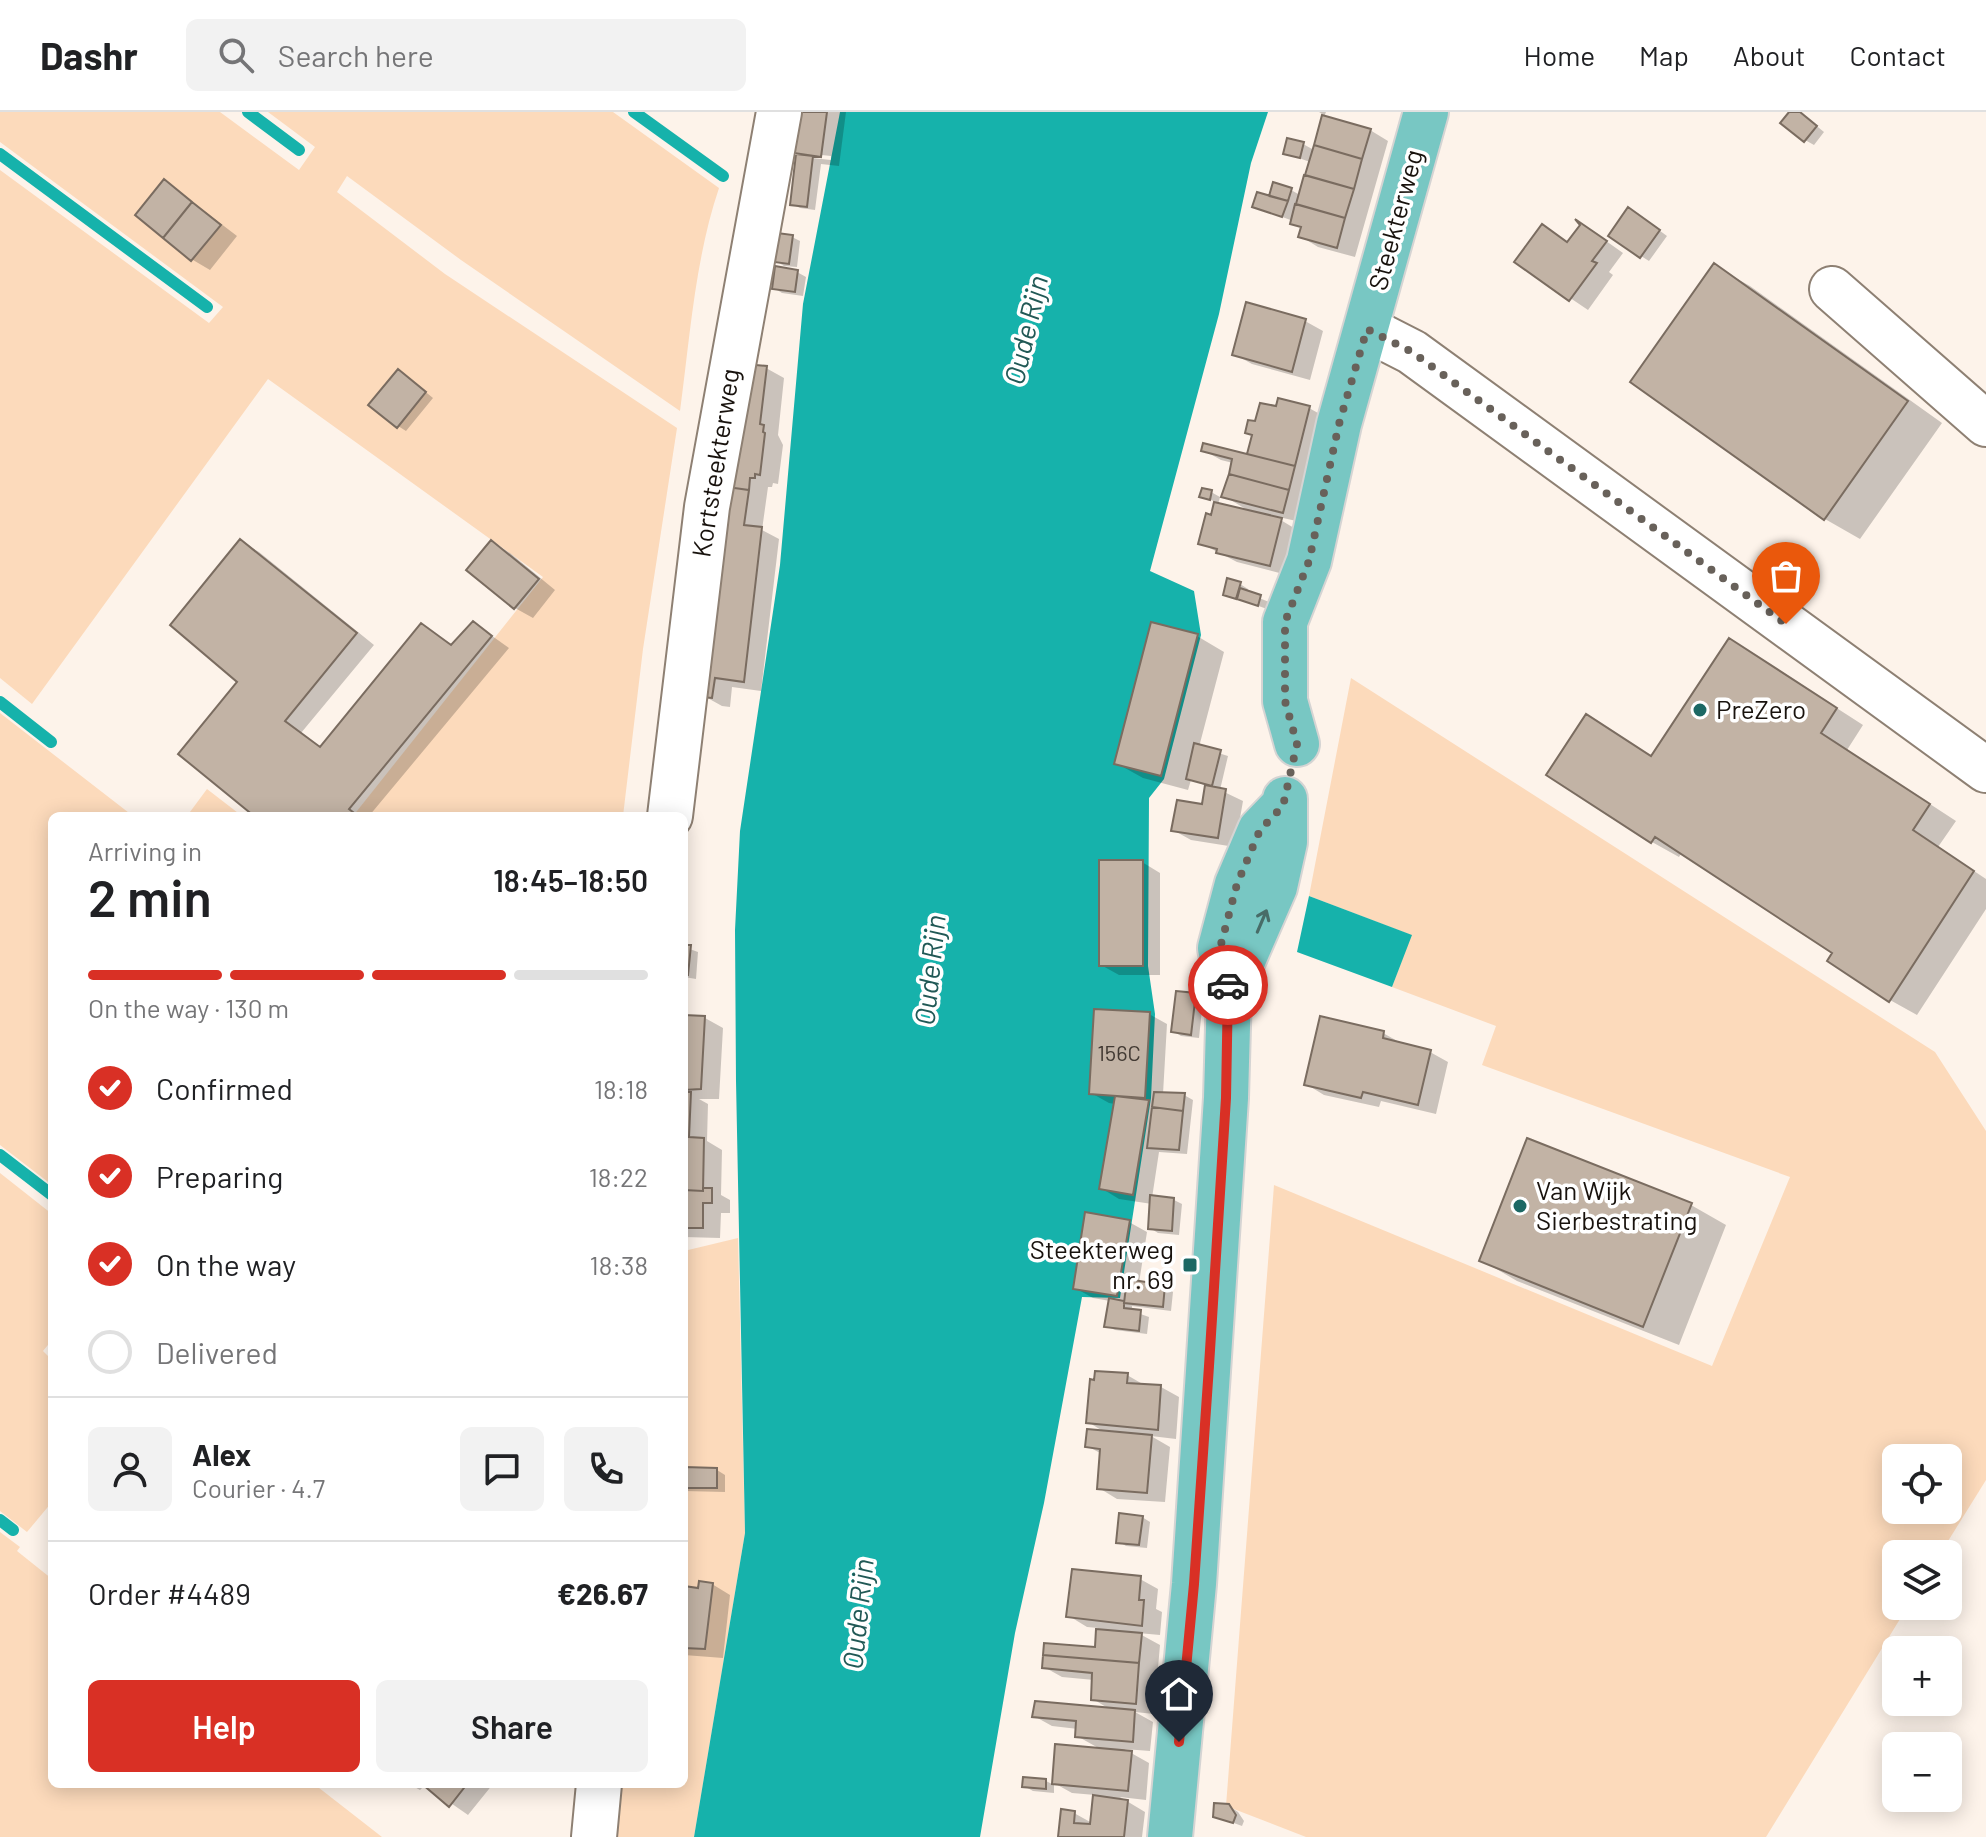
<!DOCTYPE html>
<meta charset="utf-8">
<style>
body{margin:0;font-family:Barlow,sans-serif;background:#f2f2f2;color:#202124;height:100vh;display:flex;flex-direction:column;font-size:30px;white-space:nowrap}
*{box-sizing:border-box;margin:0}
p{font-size:26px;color:#757577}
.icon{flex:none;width:44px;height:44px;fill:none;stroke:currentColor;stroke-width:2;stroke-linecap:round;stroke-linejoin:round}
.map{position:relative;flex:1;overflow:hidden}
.side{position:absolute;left:48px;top:700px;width:640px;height:976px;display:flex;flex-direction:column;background:#fff;border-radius:12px;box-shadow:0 4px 20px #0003}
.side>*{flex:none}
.controls{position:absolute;left:1882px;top:1332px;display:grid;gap:16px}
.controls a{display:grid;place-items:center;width:80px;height:80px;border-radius:12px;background:#fff;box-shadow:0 4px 20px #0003;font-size:40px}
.pin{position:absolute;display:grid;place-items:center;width:68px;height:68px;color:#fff;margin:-82px -34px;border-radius:50% 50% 50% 0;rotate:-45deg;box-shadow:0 0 8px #0007}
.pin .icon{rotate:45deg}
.courier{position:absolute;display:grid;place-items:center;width:80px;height:80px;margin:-40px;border:6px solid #d93025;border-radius:50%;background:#fff;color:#222;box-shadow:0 2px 10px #0007}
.headline em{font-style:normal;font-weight:600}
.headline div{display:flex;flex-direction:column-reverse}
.headline{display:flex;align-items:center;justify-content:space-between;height:136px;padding:0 40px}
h1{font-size:52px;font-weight:600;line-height:60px}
.bar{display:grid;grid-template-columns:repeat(4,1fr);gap:12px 8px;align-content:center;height:96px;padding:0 40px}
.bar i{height:10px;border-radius:6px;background:#e0e0e0}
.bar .active{background:#d93025}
.bar p{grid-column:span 4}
.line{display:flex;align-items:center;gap:20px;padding:0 40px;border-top:2px solid #e0e0e0}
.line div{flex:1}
.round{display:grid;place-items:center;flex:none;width:84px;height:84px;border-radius:12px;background:#f2f2f2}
ol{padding:0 40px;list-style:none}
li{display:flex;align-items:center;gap:24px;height:88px}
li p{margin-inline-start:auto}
li .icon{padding:8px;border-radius:50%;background:#d93025;color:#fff;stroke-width:4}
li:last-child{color:#757577}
li i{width:44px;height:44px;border:4px solid #e0e0e0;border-radius:50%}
.primary-button{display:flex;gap:16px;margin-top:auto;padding:16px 40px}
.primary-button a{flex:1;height:92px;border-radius:12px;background:#d93025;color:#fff;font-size:32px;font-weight:600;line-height:92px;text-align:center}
.primary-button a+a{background:#f2f2f2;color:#202124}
header{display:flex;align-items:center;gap:48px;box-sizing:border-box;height:112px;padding:0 40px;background:#fff;border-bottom:2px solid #e0e0e0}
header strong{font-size:38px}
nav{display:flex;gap:44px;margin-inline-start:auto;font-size:28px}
.search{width:560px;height:72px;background:#f2f2f2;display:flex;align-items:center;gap:20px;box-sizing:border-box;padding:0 28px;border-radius:12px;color:#757577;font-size:30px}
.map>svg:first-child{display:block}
</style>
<header>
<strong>Dashr</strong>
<div class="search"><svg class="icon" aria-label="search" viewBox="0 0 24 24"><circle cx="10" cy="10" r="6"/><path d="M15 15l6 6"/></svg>Search here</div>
<nav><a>Home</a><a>Map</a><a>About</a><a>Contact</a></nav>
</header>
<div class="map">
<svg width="1986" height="1725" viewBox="0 0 1986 1725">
<rect width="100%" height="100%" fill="#fdf3ea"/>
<path fill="#fcdabb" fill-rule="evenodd" d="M0 0H220L299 58 315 35 268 0H613L719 76C695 147 690 225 680 299L461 148 347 64 337 80 445 162 677 316 643 537 623 704H353L543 465 268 267 32 592 0 566V58L209 211 223 195 0 30Z
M1351 566 1935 940 1986 1019V1368L1940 1442H1896V1494H1908L1766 1725H1306L1226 1694 1274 1073 1712 1254 1790 1065 1482 953 1496 914 1392 875 1411 823 1309 784ZM1896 1346H1948V1398H1896Z
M0 601 133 704H52V1073L0 1033Z
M207 677 242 704H187Z
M0 1061 52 1102V1228L43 1239 52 1248V1390L27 1420 0 1399Z
M738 1126 745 1421 694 1725H603L607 1672H684V1139Z
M0 1420 20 1435 17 1439 52 1467V1672H314L382 1725H0Z"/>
<path fill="#16b2ab" d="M840 0H1268L1251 51 1219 202 1150 459 1194 479 1201 523 1164 667 1149 686 1148 854 1155 902 1151 986 1120 1186 1082 1185 1044 1391 1015 1521 980 1725H694L745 1421 736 969 735 818 740 719 780 453 803 192Z
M1309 784 1412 823 1392 875 1297 840Z"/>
<path fill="#0003" fill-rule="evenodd" d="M802 0H846L839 54 821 52 815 98 800 96 792 92ZM812 42 831 44V48L812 46Z
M1319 0H1326L1324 5 1370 18 1388 29 1355 145 1318 135 1300 124 1302 117 1293 109 1254 94 1291 78 1300 83 1310 50 1285 41 1303 32 1314 38 1324 3Z
M1792 0 1802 2 1824 20 1814 33 1805 28Z
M165 69 237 124 210 158 193 148 138 103Z
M1637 102 1667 124 1649 149 1641 144Z
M1543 115 1569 131 1599 124 1623 141 1609 160 1613 163 1588 198 1517 150Z
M792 125 800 129 797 155 784 154 776 149Z
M1714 154 1750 174 1942 311 1860 427 1825 407 1632 270Z
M797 160 806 165 803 184 782 181 774 176Z
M1305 209 1323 219 1310 268 1252 252 1234 242Z
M766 256 784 266 778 323 783 333 778 372 773 371 772 375H768L762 418 779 427 761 579 732 575 730 595 722 594 704 584Z
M406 264 433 286 406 319 398 314Z
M1309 296 1327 306 1301 410 1274 404 1299 419 1287 463 1237 450 1200 431 1216 390 1201 384 1211 380 1220 385 1218 393 1249 399 1224 384 1233 351 1221 348 1203 338 1249 345 1257 312 1277 297Z
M241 429 259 440 374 533 301 621 322 636 422 514 453 533 474 511 509 536 369 704H257L240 570Z
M492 430 510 441 555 478 533 506 515 496 469 458Z
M1240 472 1248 477 1247 481 1269 490 1267 497 1225 482Z
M1152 512 1197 524 1224 540 1199 635 1228 644 1220 678 1243 689 1235 735 1191 728 1173 718 1204 695 1207 674 1191 668 1188 678 1143 666 1116 651Z
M1756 544 1863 613 1847 638 1956 709 1938 735 1986 767V797L1917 903 1890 888 1835 840 1682 740 1679 745 1652 730 1549 662 1653 646Z
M1142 750 1160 761V863H1119L1101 853Z
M684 835 698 840 696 867 684 865Z
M1195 883 1203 888 1199 926 1181 924 1173 919Z
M1149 902 1167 912 1163 982 1184 983 1193 988 1187 1042 1159 1040 1152 1086 1174 1088 1182 1092 1179 1123 1158 1121 1150 1116 1152 1092 1119 1087 1101 1076 1115 992 1109 991 1091 981Z
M684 905 705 906 723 916 719 987H699L708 992 707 1029 722 1038 721 1083 730 1088V1101H721L720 1126 684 1125Z
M1383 921 1401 931 1430 940 1448 950 1436 1002 1381 989 1379 995 1324 983 1306 972Z
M1691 1093 1726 1113 1679 1233 1517 1169 1481 1148Z
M1129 1110 1147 1120 1139 1171 1164 1175 1173 1180 1171 1199 1132 1194V1199L1149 1205 1147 1222 1115 1218 1106 1214 1110 1189 1093 1186 1075 1176Z
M1127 1263 1146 1274 1161 1275 1179 1285 1176 1327 1151 1324 1170 1335 1165 1390 1117 1387 1099 1376 1102 1342 1087 1334 1106 1321 1088 1310Z
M684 1357 717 1358 725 1363V1380L684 1379Z
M1142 1405 1150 1410 1147 1436 1126 1434 1118 1429Z
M1140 1467 1158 1477 1156 1497 1162 1500 1160 1523 1138 1521 1160 1533 1154 1602 1135 1600 1153 1610 1150 1639 1124 1637 1149 1651 1146 1688 1120 1685 1145 1700 1142 1725H1060L1074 1701 1092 1711 1095 1683 1072 1681 1054 1671V1681L1033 1679 1024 1674 1046 1669 1054 1673 1057 1634 1102 1638 1077 1624 1078 1617 1052 1614 1034 1604 1111 1598 1093 1587 1094 1568 1062 1565 1044 1555 1096 1537 1098 1516 1087 1515 1069 1504Z
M712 1472 730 1483 723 1546 684 1543V1476L699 1478Z
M409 1672H493L468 1703 425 1673 420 1678Z
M1229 1694 1238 1700 1244 1709 1242 1714 1215 1704Z"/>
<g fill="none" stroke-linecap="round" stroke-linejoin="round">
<path stroke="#16b2ab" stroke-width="12" d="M248 0 299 38
M634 0 723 64
M0 42 207 195
M0 590 51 630
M0 1043 52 1083
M0 1408 13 1418"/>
</g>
<path fill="#c2b3a5" stroke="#7a6c60" stroke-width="2" d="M800 0H827L821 45 794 41Z
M1789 0H1800L1817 14 1804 30 1780 11Z
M1322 3 1371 17 1362 47 1314 33Z
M1287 26 1304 30 1300 46 1283 42Z
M1314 33 1362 47 1354 77 1305 63Z
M796 42 813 44 807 95 790 93Z
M1304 63 1354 77 1345 106 1296 92Z
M164 67 192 90 163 126 135 103Z
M1273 70 1292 76 1288 89 1269 84Z
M1257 80 1288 89 1282 105 1252 95Z
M192 90 221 113 191 149 163 126Z
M1295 92 1345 106 1337 136 1298 125 1301 115 1290 112Z
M1628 95 1660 118 1640 146 1608 124Z
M1575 107 1607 129 1592 149 1597 151 1569 189 1514 150 1542 112 1567 130 1580 113Z
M777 121 793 123 789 152 774 150Z
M1714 151 1908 289 1824 408 1630 270Z
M775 154 798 158 795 180 772 177Z
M1246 190 1306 207 1292 260 1232 243Z
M744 252 767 254 760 312 764 313 763 320 765 321 760 363 755 362V366H750L749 378 727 375Z
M398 257 426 280 397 316 368 293Z
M1278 286 1310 294 1295 354 1247 342 1252 323 1245 321 1248 308 1255 309 1260 291 1276 294Z
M1203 331 1295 354 1289 378 1229 362 1232 347 1201 339Z
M1229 362 1289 378 1283 401 1221 385Z
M727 375 749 378 744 413 762 415 744 570 715 566 712 586 702 585Z
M1202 376 1212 378 1210 388 1199 385Z
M1214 390 1282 406 1270 454 1216 441 1217 437 1198 432 1206 401 1211 403Z
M240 427 357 521 285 609 320 635 421 511 451 533 473 509 492 524 349 697 358 704H254L178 642 237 570 170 513Z
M491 428 539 467 514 497 466 458Z
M1227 466 1241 470 1236 487 1223 483Z
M1240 476 1261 483 1258 494 1237 487Z
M1151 510 1198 522 1161 664 1114 652Z
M1729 526 1837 596 1821 621 1930 692 1913 718 1974 759 1889 890 1827 849 1832 841 1655 725 1651 731 1546 663 1586 602 1651 644Z
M1194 631 1221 638 1212 674 1186 667Z
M1205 673 1226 677 1218 726 1171 719 1177 688 1202 692Z
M1099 748H1143V854H1099Z
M684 833H691L688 863H684Z
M1176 879 1196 881 1191 923 1171 920Z
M1094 897 1150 900 1145 986 1089 982Z
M684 903 705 904 701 977 684 978Z
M1320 904 1384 919 1383 926 1431 938 1418 993 1363 980 1361 986 1304 973Z
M684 980H691L689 1025 704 1026 703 1079 684 1078Z
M1154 980 1185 981 1183 999 1152 995Z
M1115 984 1149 988 1133 1083 1099 1077Z
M1152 995 1183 999 1179 1038 1147 1036Z
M1527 1026 1692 1091 1643 1215 1479 1149Z
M703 1076H712V1091H703V1116H684V1078L703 1079Z
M1150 1083 1174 1086 1172 1119 1148 1117Z
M1085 1100 1130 1108 1117 1184 1073 1177Z
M1127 1167 1165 1173 1163 1195 1124 1191Z
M1109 1186 1124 1189V1196L1141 1198 1139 1219 1104 1215Z
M1095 1259 1128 1261 1127 1271 1161 1273 1158 1318 1086 1311 1090 1267 1094 1268Z
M1087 1317 1152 1323 1147 1381 1097 1377 1100 1337 1085 1335Z
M684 1355 717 1356V1376H684Z
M1119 1401 1143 1404 1139 1433 1116 1431Z
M1072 1457 1141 1464 1139 1488H1144L1142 1514 1066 1505Z
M699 1469 713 1471 705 1537 684 1536V1474L698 1476Z
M1096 1517 1142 1521 1139 1551 1043 1543 1044 1531 1095 1535Z
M1043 1543 1139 1551 1136 1592 1091 1588 1092 1561 1042 1556Z
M1035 1589 1135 1598 1133 1630 1075 1625 1076 1609 1032 1605Z
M1055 1632 1132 1639 1128 1679 1052 1672Z
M1023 1665 1046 1667V1677L1022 1675Z
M422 1672H467L449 1695Z
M1093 1683 1128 1688 1124 1725H1058L1061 1697 1075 1699 1074 1711 1090 1712Z
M1214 1691 1229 1692 1236 1703 1233 1711 1213 1705Z"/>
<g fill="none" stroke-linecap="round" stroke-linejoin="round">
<defs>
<path id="minor" d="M1832 177 1986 312
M1367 217 1412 240 1986 658
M670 704 707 395 779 0
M594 1725 599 1672"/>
<path id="major" d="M1297 632 1285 589V510L1309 449 1339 312 1426 0
M1231 876 1275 775 1285 730V687
M1170 1725 1194 1472 1226 986 1229 879 1220 836 1237 772 1260 718 1283 694"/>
</defs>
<use href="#minor" stroke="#8e8073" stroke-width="48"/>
<use href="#major" stroke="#d5d4d3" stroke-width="48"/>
<use href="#minor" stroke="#fff" stroke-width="44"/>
<use href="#major" stroke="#78c7c3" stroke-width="44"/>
</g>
<defs><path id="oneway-shaft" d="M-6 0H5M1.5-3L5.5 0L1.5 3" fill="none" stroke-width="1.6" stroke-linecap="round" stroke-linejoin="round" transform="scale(2)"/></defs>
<use stroke="#486c68" href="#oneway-shaft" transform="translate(1262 809) rotate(-67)"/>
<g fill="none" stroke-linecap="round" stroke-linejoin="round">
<path stroke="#68615a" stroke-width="8" stroke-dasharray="0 14.4" d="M1228 873 1220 836 1237 772 1260 718 1283 694 1297 632 1285 589V510L1309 449 1339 312 1367 217 1412 240 1786 512"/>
<path stroke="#d93025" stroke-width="10" d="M1179 1630 1194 1472 1209 1254 1226 986 1228 873"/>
</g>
<g fill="#1c6864" stroke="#fff" stroke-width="3">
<circle cx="1700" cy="598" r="8"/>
<circle cx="1520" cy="1094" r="8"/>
<rect x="1182" y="1145" width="16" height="16" rx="4"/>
</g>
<g text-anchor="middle" stroke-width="7" stroke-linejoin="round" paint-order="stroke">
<g font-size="22" fill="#423a33">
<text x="1119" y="949">156C</text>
</g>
<g font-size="26" fill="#18120d" stroke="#fff">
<text transform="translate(1396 108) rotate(-75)" y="9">Steekterweg</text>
<text transform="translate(716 351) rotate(-81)" y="9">Kortsteekterweg</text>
</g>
<g font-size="26" fill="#18120d" stroke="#fff" text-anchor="start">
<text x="1716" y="607">PreZero</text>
<text x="1536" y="1088">Van Wijk<tspan x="1536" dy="30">Sierbestrating</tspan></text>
<text x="1174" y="1147" text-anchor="end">Steekterweg<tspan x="1174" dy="30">nr. 69</tspan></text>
</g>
<g font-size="28" font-style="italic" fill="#215956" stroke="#fff">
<text transform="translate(1026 218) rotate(-77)" y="10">Oude Rijn</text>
<text transform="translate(930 858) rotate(-84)" y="10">Oude Rijn</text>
<text transform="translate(858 1502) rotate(-84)" y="10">Oude Rijn</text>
</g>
</g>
</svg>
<div class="controls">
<a><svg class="icon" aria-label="locate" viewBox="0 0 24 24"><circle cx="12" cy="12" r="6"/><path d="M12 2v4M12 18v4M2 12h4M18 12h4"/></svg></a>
<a><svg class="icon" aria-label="layers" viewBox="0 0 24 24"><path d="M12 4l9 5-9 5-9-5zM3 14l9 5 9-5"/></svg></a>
<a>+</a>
<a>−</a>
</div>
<div class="pin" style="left:1786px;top:512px;background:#ea580c"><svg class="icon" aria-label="bag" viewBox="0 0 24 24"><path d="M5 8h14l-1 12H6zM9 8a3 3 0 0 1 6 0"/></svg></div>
<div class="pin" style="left:1179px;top:1630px;background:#1f2937"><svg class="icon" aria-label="home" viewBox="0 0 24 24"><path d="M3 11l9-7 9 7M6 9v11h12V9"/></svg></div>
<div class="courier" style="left:1228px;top:873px"><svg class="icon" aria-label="car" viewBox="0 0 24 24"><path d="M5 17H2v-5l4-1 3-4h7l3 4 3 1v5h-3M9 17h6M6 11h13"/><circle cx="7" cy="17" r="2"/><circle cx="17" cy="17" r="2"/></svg></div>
<section class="side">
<div class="headline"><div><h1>2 min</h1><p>Arriving in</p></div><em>18:45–18:50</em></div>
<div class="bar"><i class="active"></i><i class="active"></i><i class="active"></i><i></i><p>On the way · 130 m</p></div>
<ol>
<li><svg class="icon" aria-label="check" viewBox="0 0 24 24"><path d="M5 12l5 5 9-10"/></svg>Confirmed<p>18:18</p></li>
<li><svg class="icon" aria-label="check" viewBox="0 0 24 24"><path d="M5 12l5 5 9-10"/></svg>Preparing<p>18:22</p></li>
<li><svg class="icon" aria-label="check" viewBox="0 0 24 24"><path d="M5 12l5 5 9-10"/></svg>On the way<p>18:38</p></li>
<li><i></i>Delivered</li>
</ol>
<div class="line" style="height:144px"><a class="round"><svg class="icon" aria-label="person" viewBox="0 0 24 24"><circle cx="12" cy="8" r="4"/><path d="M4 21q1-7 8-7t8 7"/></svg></a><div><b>Alex</b><p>Courier · 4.7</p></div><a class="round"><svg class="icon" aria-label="chat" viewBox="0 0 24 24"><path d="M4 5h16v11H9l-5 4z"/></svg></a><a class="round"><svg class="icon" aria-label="phone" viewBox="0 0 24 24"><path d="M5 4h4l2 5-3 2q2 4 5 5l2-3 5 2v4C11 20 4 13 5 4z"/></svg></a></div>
<div class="line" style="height:104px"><div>Order #4489</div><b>€26.67</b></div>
<div class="primary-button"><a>Help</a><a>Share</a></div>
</section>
</div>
